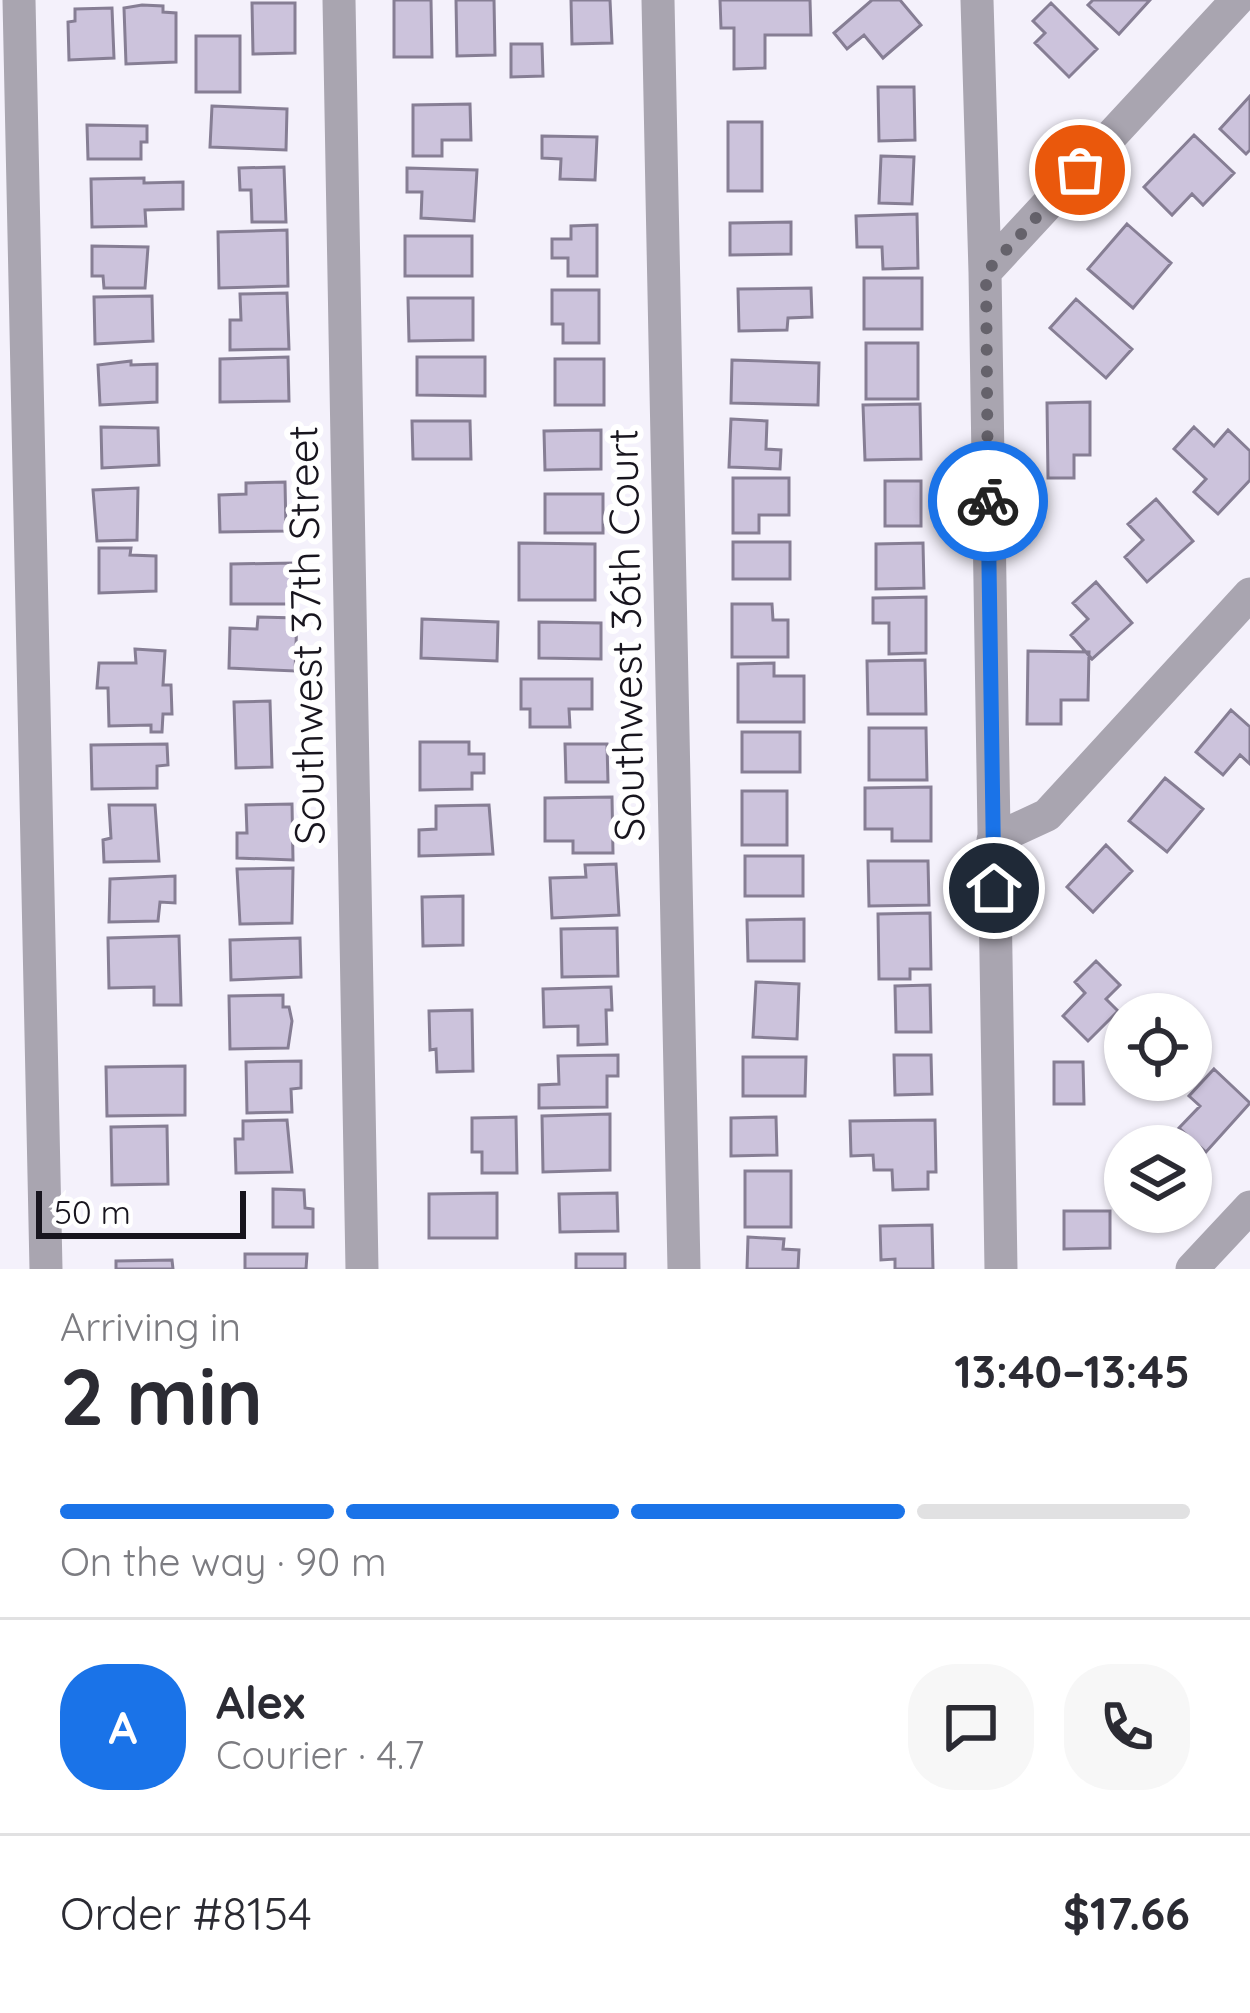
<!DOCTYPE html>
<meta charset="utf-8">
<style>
body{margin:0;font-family:Quicksand,sans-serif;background:#f7f7f7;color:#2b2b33;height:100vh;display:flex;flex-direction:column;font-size:45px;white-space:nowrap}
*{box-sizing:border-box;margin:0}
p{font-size:39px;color:#7c7c81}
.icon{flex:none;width:66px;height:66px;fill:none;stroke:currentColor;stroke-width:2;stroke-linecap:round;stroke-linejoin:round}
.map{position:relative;height:1269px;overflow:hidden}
.drawer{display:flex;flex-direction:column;background:#fff;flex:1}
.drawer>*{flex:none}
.tools{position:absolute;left:1104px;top:993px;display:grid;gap:24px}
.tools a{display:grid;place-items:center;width:108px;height:108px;border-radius:50%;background:#fff;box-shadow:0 3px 9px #0004;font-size:60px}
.scale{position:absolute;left:36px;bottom:30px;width:210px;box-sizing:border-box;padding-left:12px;border:6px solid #18151e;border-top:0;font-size:33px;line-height:42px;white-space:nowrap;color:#18151e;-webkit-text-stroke:9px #fff;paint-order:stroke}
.pin{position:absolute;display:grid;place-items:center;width:102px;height:102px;color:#fff;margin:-51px;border:6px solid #fff;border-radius:50%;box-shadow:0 3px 12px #0007}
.courier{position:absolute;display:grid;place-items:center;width:120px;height:120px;margin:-60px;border:9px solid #1a73e8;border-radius:50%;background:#fff;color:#222;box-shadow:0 3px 15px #0007}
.headline em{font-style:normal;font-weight:700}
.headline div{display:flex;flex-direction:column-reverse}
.headline{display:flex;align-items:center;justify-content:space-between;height:204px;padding:0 60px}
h1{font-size:78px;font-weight:700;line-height:90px}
.bar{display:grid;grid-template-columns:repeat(4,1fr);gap:18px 12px;align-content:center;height:144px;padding:0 60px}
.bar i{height:15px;border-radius:9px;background:#e1e1e2}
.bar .on{background:#1a73e8}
.bar p{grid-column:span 4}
.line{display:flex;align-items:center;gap:30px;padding:0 60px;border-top:3px solid #e1e1e2}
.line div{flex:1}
.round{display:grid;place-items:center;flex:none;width:126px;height:126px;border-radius:48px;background:#f7f7f7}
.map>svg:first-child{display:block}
</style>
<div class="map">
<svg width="1250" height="1269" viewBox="0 0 1250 1269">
<rect width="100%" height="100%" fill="#f4f1fb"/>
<path fill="#ccc3dc" stroke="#867e94" stroke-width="3" d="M394 0H431L432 57H394Z
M456 0H494L495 55 457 56Z
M571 0H610L612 43 572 44Z
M720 0H810L811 35H765V68L734 69V28H721Z
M872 0H900L921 25 883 58 864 35 847 49 834 33Z
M1093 0H1150L1119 34 1088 5Z
M252 3H295V53L253 54Z
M1051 3 1097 49 1069 77 1035 43 1045 33 1033 21Z
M142 5 163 6V12L176 13V62L126 64 124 8Z
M112 8 114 58 69 60 68 22 75 21V9Z
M196 36H240V92H196Z
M511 44H542L543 76 511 77Z
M878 87H914L915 140 879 141Z
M1250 96V150L1246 154 1220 129Z
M470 104 471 140H442V156H413V105Z
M212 106 287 109 286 150 210 147Z
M728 122H762V191H728Z
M87 125 147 126V142H141V159H88Z
M1194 135 1234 173 1203 205 1192 194 1172 215 1144 187Z
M542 136 597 137 595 180 560 179 561 159 542 158Z
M881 156 914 157 912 204 879 203Z
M284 167 286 222H252L251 190H240L239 168Z
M407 168 477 170 474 221 421 218 422 192H407Z
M144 178V183L183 182V209L145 210 146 226 92 227 91 179Z
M917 214 918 268 883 269 882 247H857L856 216Z
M791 222V254L730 255V223Z
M1127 224 1171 263 1133 308 1088 269Z
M597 225V276H568V258H552V239H571V226Z
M287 230 288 286 219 288 218 232Z
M405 236H472V276H405Z
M92 246 148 247 145 288H104L103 276H92Z
M864 278H922V329H864Z
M811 288 812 317 788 318 787 330 739 331 738 289Z
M552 290H599V343H563V324H552Z
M287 293 289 349 230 350V320H241L240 294Z
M152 296 153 341 95 344 94 297Z
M408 298H473V340L409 341Z
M1076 299 1132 349 1106 378 1050 328Z
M866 343H918V399H866Z
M288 357 289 401 220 402V359Z
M417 357H485V396L417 395Z
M555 359H604V405H555Z
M732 360 819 363 818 405 731 403Z
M131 361V365L157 364V402L100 405 98 365Z
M1090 402V455H1074V478H1048L1047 403Z
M920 404 921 459 865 460 863 405Z
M731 419 767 421 766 449 781 450 780 469 729 467Z
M412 421H470L471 459H413Z
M101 427 158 428 159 465 102 468Z
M1194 427 1214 446 1228 430 1250 451V480L1218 514 1194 492 1206 479 1174 449Z
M601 430V469L545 470 544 431Z
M733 478H789V515H759V533H733Z
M885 481H921V526H885Z
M285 482 286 531 220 532 219 495 246 494V483Z
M138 488 137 540 97 541 93 490Z
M545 494H603V533H545Z
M1156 499 1193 541 1147 582 1125 557 1143 540 1128 524Z
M733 542H790V579H733Z
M519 543 595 544V600H519Z
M923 543 924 588 876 589V544Z
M99 548H131L130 555 156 556V591L99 593Z
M294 563 295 604H231V564Z
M1096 582 1132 623 1092 659 1071 635 1088 619 1073 603Z
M926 597V653L889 654V623H873V598Z
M732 604H772L773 620H788V657H732Z
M258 617 297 618 295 671 229 668 230 628 257 629Z
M422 619 498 622 497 661 421 658Z
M539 622 601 623V659L539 658Z
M135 649 165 651 163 685H171L172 714H163L162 732H151V725L109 726 108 688H97L99 663H136Z
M1028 651 1089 652 1088 700H1061V724H1027Z
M925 660 926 714H868L867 661Z
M774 663V676H804V722H738V664Z
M521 679H592V709H569L570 727H530V709H521Z
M270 701 272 767 236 768 234 702Z
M1231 710 1250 727V764L1240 755 1223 775 1196 752Z
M869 728H926L927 780H869Z
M742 732H800V772H742Z
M420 742H469V754H484V773H472V789L420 790Z
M167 744 168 765 157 766V788L92 789 91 745Z
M565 744H607L608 782H566Z
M1165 778 1203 809 1167 852 1129 821Z
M931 787V841H892V829H865V788Z
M742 791H787V845H742Z
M612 797 613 853H573V841H545V798Z
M292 804 293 860 237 858V833H247L246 805Z
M109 805H155L159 861 104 862 103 840 111 838Z
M489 805 493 854 419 856V830L436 829V806Z
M1106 845 1132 871 1093 912 1067 887Z
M745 856H803V896H745Z
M868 861H928L929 905 869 906Z
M616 864 619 915 552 918 550 878 586 877 585 865Z
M293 868 292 923 240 924 237 869Z
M175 876V903L160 902 158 921 109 922 110 879Z
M463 896V945L423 946 422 897Z
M930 913 931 969H910V979H879L878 914Z
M804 919V961H748L747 920Z
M617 928 618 976 562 977 561 929Z
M179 936 181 1005H154V987L109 988 108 938Z
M300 938 301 977 231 980 230 940Z
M1096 961 1120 985 1106 999 1118 1011 1088 1041 1063 1016 1085 993 1075 982Z
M756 982 799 984 797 1039 753 1037Z
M930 985 931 1032H896L895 986Z
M611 987 612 1010H606L607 1044 578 1045V1026L544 1027 543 989Z
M283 995V1007H289L292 1021 288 1048 230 1049 229 996Z
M472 1010 473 1071 437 1072 436 1049 430 1050 429 1011Z
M618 1055V1076H607V1107L539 1108V1085L559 1084 558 1056Z
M894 1055H931L932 1094 895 1095Z
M743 1057H806L805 1096H743Z
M301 1061V1088L291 1089 292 1112 247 1113 246 1062Z
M1054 1062H1083L1084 1104H1054Z
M185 1066V1115L107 1116 106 1067Z
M1214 1069 1250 1103 1206 1152 1179 1128 1200 1106 1189 1096Z
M610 1114V1170L543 1172 542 1116Z
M516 1117 517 1173H482V1152H472V1118Z
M776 1117 777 1155 731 1156V1118Z
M287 1120 292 1172 236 1173 235 1139H243V1121Z
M935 1120 936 1172H928V1189L893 1190 892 1170H874L873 1155 851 1156 850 1121Z
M167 1126 168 1184 112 1185 111 1127Z
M745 1171H791V1227H745Z
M273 1189 304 1190 305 1208 313 1209V1227H273Z
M497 1193V1238H429V1194Z
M617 1193 618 1231 560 1232 559 1194Z
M1064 1211H1110V1248L1064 1249Z
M932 1225 933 1269H895V1259L881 1260 880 1226Z
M748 1237 784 1239 783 1249 799 1250 798 1269H747Z
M245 1254H307L306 1269H245Z
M576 1254H625V1269H576Z
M172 1260 173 1269H116V1261Z"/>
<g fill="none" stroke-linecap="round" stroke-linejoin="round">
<path stroke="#a9a5b0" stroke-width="33" d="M19 0 46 1269
M339 0 362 1269
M658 0 684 1269
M977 0 985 272 1001 1269
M985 272 1237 0
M993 840 1047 815 1250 594
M1192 1269 1250 1207"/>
</g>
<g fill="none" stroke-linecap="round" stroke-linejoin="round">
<path stroke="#65626b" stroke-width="12" stroke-dasharray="0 21.6" d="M988 501 986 272 1080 170"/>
<path stroke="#1a73e8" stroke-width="15" d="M988 501 994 888"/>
</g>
<g text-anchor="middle" stroke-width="12" stroke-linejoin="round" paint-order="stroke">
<g font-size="42" fill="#18151e" stroke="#fff">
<text transform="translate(306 635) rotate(-91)" y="15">Southwest 37th Street</text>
<text transform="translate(626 635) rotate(-91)" y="15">Southwest 36th Court</text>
</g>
</g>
</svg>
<div class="tools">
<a><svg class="icon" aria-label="locate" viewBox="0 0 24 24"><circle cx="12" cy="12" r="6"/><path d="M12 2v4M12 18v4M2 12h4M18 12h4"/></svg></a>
<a><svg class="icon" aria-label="layers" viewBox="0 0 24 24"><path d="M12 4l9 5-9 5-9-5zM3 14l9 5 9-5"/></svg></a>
</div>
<div class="scale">50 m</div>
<div class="pin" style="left:1080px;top:170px;background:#ea580c"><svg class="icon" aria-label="bag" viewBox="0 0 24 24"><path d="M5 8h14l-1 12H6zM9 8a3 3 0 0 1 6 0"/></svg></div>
<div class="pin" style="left:994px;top:888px;background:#1f2937"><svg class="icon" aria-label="home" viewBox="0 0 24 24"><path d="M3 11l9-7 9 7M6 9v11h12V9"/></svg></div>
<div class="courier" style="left:988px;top:501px"><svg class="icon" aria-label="bike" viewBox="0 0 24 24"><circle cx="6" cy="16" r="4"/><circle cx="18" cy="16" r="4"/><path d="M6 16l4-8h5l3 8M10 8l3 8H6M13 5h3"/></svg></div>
</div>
<section class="drawer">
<div class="headline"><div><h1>2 min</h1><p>Arriving in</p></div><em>13:40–13:45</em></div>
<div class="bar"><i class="on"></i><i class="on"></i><i class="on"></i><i></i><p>On the way · 90 m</p></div>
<div class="line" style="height:216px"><b class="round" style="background:#1a73e8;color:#fff">A</b><div><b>Alex</b><p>Courier · 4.7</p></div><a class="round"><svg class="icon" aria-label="chat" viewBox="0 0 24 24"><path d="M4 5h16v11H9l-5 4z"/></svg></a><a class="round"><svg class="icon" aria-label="phone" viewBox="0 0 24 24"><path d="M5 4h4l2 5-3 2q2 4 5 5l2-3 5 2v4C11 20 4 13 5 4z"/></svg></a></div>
<div class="line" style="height:156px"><div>Order #8154</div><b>$17.66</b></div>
</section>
